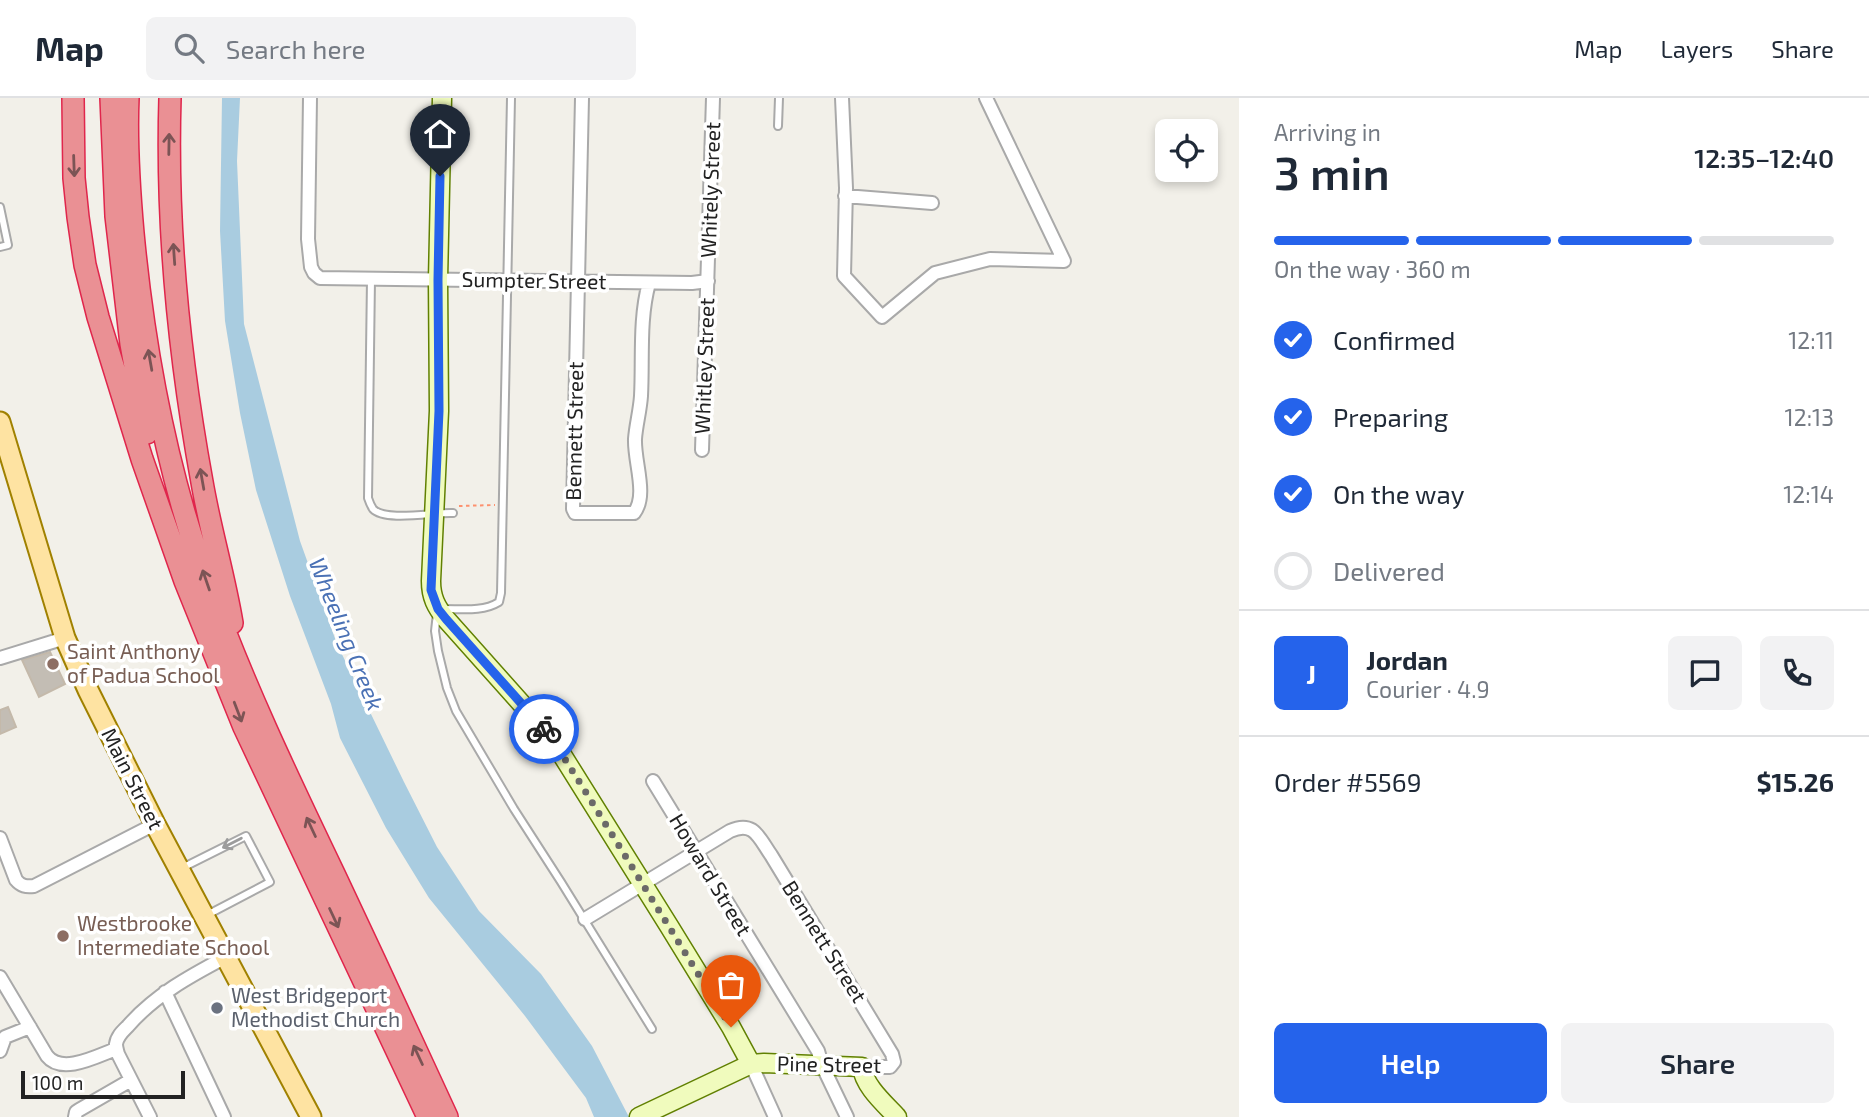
<!DOCTYPE html>
<meta charset="utf-8">
<style>
body{margin:0;font-family:"Exo 2",sans-serif;background:#f2f2f3;color:#1f2937;height:100vh;display:flex;flex-direction:column;font-size:26px;white-space:nowrap}
*{box-sizing:border-box;margin:0}
p{font-size:23px;color:#747a83}
.icon{flex:none;width:38px;height:38px;fill:none;stroke:currentColor;stroke-width:2;stroke-linecap:round;stroke-linejoin:round}
.map{position:relative;flex:1;overflow:hidden}
.panel{display:flex;flex-direction:column;background:#fff;width:630px}
.panel>*{flex:none}
.buttons{position:absolute;left:1155px;top:21px;display:grid;gap:14px}
.buttons a{display:grid;place-items:center;width:63px;height:63px;border-radius:10px;background:#fff;box-shadow:0 4px 10px #0003;font-size:35px}
.scale{position:absolute;left:21px;bottom:18px;width:164px;box-sizing:border-box;padding-left:7px;border:4px solid #222;border-top:0;font-size:19px;line-height:24px;white-space:nowrap;color:#222;-webkit-text-stroke:5px #fff;paint-order:stroke}
.pin{position:absolute;display:grid;place-items:center;width:60px;height:60px;color:#fff;margin:-72px -30px;border-radius:50% 50% 50% 0;rotate:-45deg;box-shadow:0 0 7px #0007}
.pin .icon{rotate:45deg}
.courier{position:absolute;display:grid;place-items:center;width:70px;height:70px;margin:-35px;border:5px solid #2563eb;border-radius:50%;background:#fff;color:#222;box-shadow:0 2px 9px #0007}
.headline em{font-style:normal;font-weight:600}
.headline div{display:flex;flex-direction:column-reverse}
.headline{display:flex;align-items:center;justify-content:space-between;height:119px;padding:0 35px}
h1{font-size:46px;font-weight:600;line-height:52px}
.bar{display:grid;grid-template-columns:repeat(4,1fr);gap:10px 7px;align-content:center;height:84px;padding:0 35px}
.bar i{height:9px;border-radius:5px;background:#e0e1e3}
.bar .selected{background:#2563eb}
.bar p{grid-column:span 4}
.line{display:flex;align-items:center;gap:18px;padding:0 35px;border-top:2px solid #e0e1e3}
.line div{flex:1}
.round{display:grid;place-items:center;flex:none;width:74px;height:74px;border-radius:10px;background:#f2f2f3}
ol{padding:0 35px;list-style:none}
li{display:flex;align-items:center;gap:21px;height:77px}
li p{margin-inline-start:auto}
li .icon{padding:7px;border-radius:50%;background:#2563eb;color:#fff;stroke-width:4}
li:last-child{color:#747a83}
li i{width:38px;height:38px;border:4px solid #e0e1e3;border-radius:50%}
.action{display:flex;gap:14px;margin-top:auto;padding:14px 35px}
.action a{flex:1;height:80px;border-radius:10px;background:#2563eb;color:#fff;font-size:28px;font-weight:600;line-height:80px;text-align:center}
.action a+a{background:#f2f2f3;color:#1f2937}
header{display:flex;align-items:center;gap:42px;box-sizing:border-box;height:98px;padding:0 35px;background:#fff;border-bottom:2px solid #e0e1e3}
header strong{font-size:33px}
nav{display:flex;gap:38px;margin-inline-start:auto;font-size:24px}
.search{width:490px;height:63px;background:#f2f2f3;display:flex;align-items:center;gap:18px;box-sizing:border-box;padding:0 24px;border-radius:10px;color:#747a83;font-size:26px}
main{display:flex;flex:1;min-height:0}
.map>svg:first-child{display:block}
</style>
<header>
<strong>Map</strong>
<div class="search"><svg class="icon" aria-label="search" viewBox="0 0 24 24"><circle cx="10" cy="10" r="6"/><path d="M15 15l6 6"/></svg>Search here</div>
<nav><a>Map</a><a>Layers</a><a>Share</a></nav>
</header>
<main>
<div class="map">
<svg width="1239" height="1019" viewBox="0 0 1239 1019">
<rect width="100%" height="100%" fill="#f2f0e9"/>
<path fill="#a9cce0" d="M222 0H240L237 63 244 226 300 443 337 546 404 684 437 749 479 813 541 876 592 948 629 1019H594L586 1000 525 918 429 800 386 730 340 640 331 606 290 498 256 392 240 315 225 223 220 133Z"/>
<path fill="#c3bdb4" stroke="#c4b9aa" stroke-width="2" d="M50 554 65 586 39 599 22 562Z
M8 609 16 629 0 636V612Z"/>
<g fill="none" stroke-linecap="round" stroke-linejoin="round">
<defs>
<path id="lane" d="M778 28 779 0
M0 109 8 147 0 149
M371 181 368 400C369 403 371 408 373 411 385 424 435 414 453 415
M444 511C462 511 483 514 499 504L501 495 511 0
M437 515 435 533 438 553 447 590 456 613 514 711 561 784 652 931
M182 770 246 738 270 784 207 817"/>
<path id="street" d="M310 0 308 141 311 169 314 175 320 180 692 185 708 183
M582 0 573 411 575 415H634C648 397 634 364 635 341 636 327 640 313 641 298 643 261 639 221 649 185
M842 0 846 90 844 178 882 219 935 175 990 161 1064 163 986 0
M845 98 932 105
M702 352 713 0
M0 560 65 540
M653 683 818 953 822 967 847 1019
M0 740 16 782C21 788 26 789 34 788L155 726
M585 821 730 733C754 722 759 740 771 757L892 956 894 964 890 969H862
M0 879 47 958C62 977 97 958 116 951
M165 894 224 1019
M0 953 5 939 30 929
M751 966 775 1019
M75 1019 76 1014 79 1012 131 982
M150 1019 118 956C117 952 116 950 116 946 117 938 123 933 128 928 155 897 190 878 226 859"/>
<path id="secondary" d="M442 0 438 182 439 313 431 483C431 499 436 509 446 521L536 622 554 644 669 828 731 929 751 966
M639 1019 751 966 764 965 862 969C864 988 884 1005 897 1019"/>
<path id="primary" d="M0 324 65 540 88 592 155 726 311 1019"/>
<path id="highway" d="M73 0 74 80 78 119 85 167 98 219 142 361 185 483 244 629 428 1019
M111 0 116 118 131 246 147 335
M128 0C126 45 129 90 133 135 144 252 166 369 205 480 241 582 288 680 335 778 373 858 410 939 447 1019
M170 0C166 128 179 258 202 384 210 431 224 477 232 525"/>
</defs>
<use href="#lane" stroke="#a9a9a9" stroke-width="10"/>
<use href="#street" stroke="#a9a9a9" stroke-width="16"/>
<use href="#secondary" stroke="#618002" stroke-width="21"/>
<use href="#primary" stroke="#a08100" stroke-width="23"/>
<use href="#highway" stroke="#e0264c" stroke-width="24"/>
<path stroke="#fd916f" stroke-width="2" stroke-dasharray="3.5 3.5" stroke-linecap="butt" d="M459 408 495 407"/>
<use href="#lane" stroke="#fff" stroke-width="6"/>
<use href="#street" stroke="#fff" stroke-width="12"/>
<use href="#secondary" stroke="#f0fbbd" stroke-width="18"/>
<use href="#primary" stroke="#fee3a2" stroke-width="19"/>
<use href="#highway" stroke="#ea9094" stroke-width="21"/>
</g>
<defs><path id="oneway-shaft" d="M-6 0H5M1.5-3L5.5 0L1.5 3" fill="none" stroke-width="1.6" stroke-linecap="round" stroke-linejoin="round" transform="scale(1.75)"/></defs>
<g stroke="#7c5455">
<use href="#oneway-shaft" transform="translate(169 46) rotate(-89)"/>
<use href="#oneway-shaft" transform="translate(74 68) rotate(88)"/>
<use href="#oneway-shaft" transform="translate(174 156) rotate(-94)"/>
<use href="#oneway-shaft" transform="translate(150 262) rotate(-100)"/>
<use href="#oneway-shaft" transform="translate(202 381) rotate(-100)"/>
<use href="#oneway-shaft" transform="translate(206 482) rotate(-109)"/>
<use href="#oneway-shaft" transform="translate(238 614) rotate(69)"/>
<use href="#oneway-shaft" transform="translate(311 729) rotate(-115)"/>
<use href="#oneway-shaft" transform="translate(334 820) rotate(65)"/>
<use href="#oneway-shaft" transform="translate(418 957) rotate(-115)"/>
</g>
<use stroke="#9c9c9c" href="#oneway-shaft" transform="translate(232 745) rotate(153)"/>
<g fill="none" stroke-linecap="round" stroke-linejoin="round">
<path stroke="#6b6a68" stroke-width="7" stroke-dasharray="0 12.6" d="M544 631 554 644 582 688 731 929"/>
<path stroke="#2563eb" stroke-width="9" d="M440 78 438 182 439 313 431 492 438 511 446 521 544 631"/>
</g>
<g fill="#8d6e63" stroke="#fff" stroke-width="2.5">
<circle cx="53" cy="566" r="7"/>
<circle cx="63" cy="838" r="7"/>
</g>
<circle fill="#6b7280" stroke="#fff" stroke-width="2.5" cx="217" cy="910" r="7"/>
<g text-anchor="middle" stroke-width="7" stroke-linejoin="round" paint-order="stroke">
<g font-size="21" fill="#222" stroke="#fff">
<text transform="translate(711 92) rotate(-88)" y="7">Whitely Street</text>
<text transform="translate(534 183) rotate(1)" y="7">Sumpter Street</text>
<text transform="translate(705 268) rotate(-88)" y="7">Whitley Street</text>
<text transform="translate(575 333) rotate(-89)" y="7">Bennett Street</text>
<text transform="translate(132 681) rotate(63)" y="7">Main Street</text>
<text transform="translate(710 777) rotate(59)" y="7">Howard Street</text>
<text transform="translate(824 844) rotate(58)" y="7">Bennett Street</text>
<text transform="translate(829 967) rotate(1)" y="7">Pine Street</text>
</g>
<g font-size="21" fill="#785e54" stroke="#fff" text-anchor="start">
<text x="67" y="561">Saint Anthony<tspan x="67" dy="24">of Padua School</tspan></text>
<text x="77" y="833">Westbrooke<tspan x="77" dy="24">Intermediate School</tspan></text>
</g>
<g font-size="21" fill="#5b616d" stroke="#fff" text-anchor="start">
<text x="231" y="905">West Bridgeport<tspan x="231" dy="24">Methodist Church</tspan></text>
</g>
<g font-size="23" font-style="italic" fill="#4a71b5" stroke="#fff">
<text transform="translate(346 536) rotate(68)" y="8">Wheeling Creek</text>
</g>
</g>
</svg>
<div class="buttons">
<a><svg class="icon" aria-label="locate" viewBox="0 0 24 24"><circle cx="12" cy="12" r="6"/><path d="M12 2v4M12 18v4M2 12h4M18 12h4"/></svg></a>
</div>
<div class="scale">100 m</div>
<div class="pin" style="left:731px;top:929px;background:#ea580c"><svg class="icon" aria-label="bag" viewBox="0 0 24 24"><path d="M5 8h14l-1 12H6zM9 8a3 3 0 0 1 6 0"/></svg></div>
<div class="pin" style="left:440px;top:78px;background:#1f2937"><svg class="icon" aria-label="home" viewBox="0 0 24 24"><path d="M3 11l9-7 9 7M6 9v11h12V9"/></svg></div>
<div class="courier" style="left:544px;top:631px"><svg class="icon" aria-label="bike" viewBox="0 0 24 24"><circle cx="6" cy="16" r="4"/><circle cx="18" cy="16" r="4"/><path d="M6 16l4-8h5l3 8M10 8l3 8H6M13 5h3"/></svg></div>
</div>
<section class="panel">
<div class="headline"><div><h1>3 min</h1><p>Arriving in</p></div><em>12:35–12:40</em></div>
<div class="bar"><i class="selected"></i><i class="selected"></i><i class="selected"></i><i></i><p>On the way · 360 m</p></div>
<ol>
<li><svg class="icon" aria-label="check" viewBox="0 0 24 24"><path d="M5 12l5 5 9-10"/></svg>Confirmed<p>12:11</p></li>
<li><svg class="icon" aria-label="check" viewBox="0 0 24 24"><path d="M5 12l5 5 9-10"/></svg>Preparing<p>12:13</p></li>
<li><svg class="icon" aria-label="check" viewBox="0 0 24 24"><path d="M5 12l5 5 9-10"/></svg>On the way<p>12:14</p></li>
<li><i></i>Delivered</li>
</ol>
<div class="line" style="height:126px"><b class="round" style="background:#2563eb;color:#fff">J</b><div><b>Jordan</b><p>Courier · 4.9</p></div><a class="round"><svg class="icon" aria-label="chat" viewBox="0 0 24 24"><path d="M4 5h16v11H9l-5 4z"/></svg></a><a class="round"><svg class="icon" aria-label="phone" viewBox="0 0 24 24"><path d="M5 4h4l2 5-3 2q2 4 5 5l2-3 5 2v4C11 20 4 13 5 4z"/></svg></a></div>
<div class="line" style="height:91px"><div>Order #5569</div><b>$15.26</b></div>
<div class="action"><a>Help</a><a>Share</a></div>
</section>
</main>
